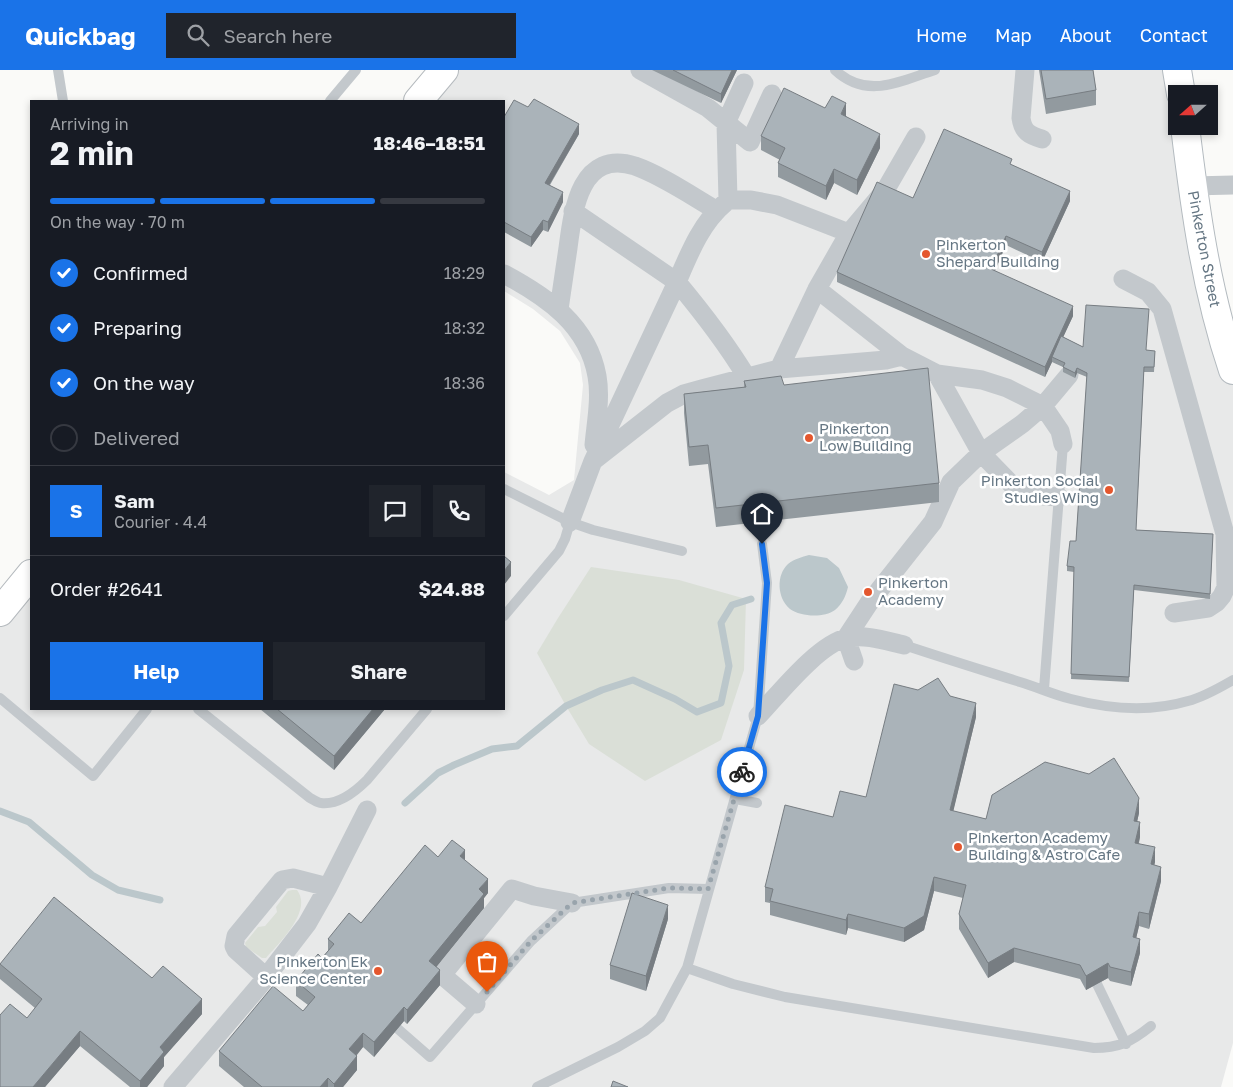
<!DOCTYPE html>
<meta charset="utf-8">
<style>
body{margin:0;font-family:"Golos Text",sans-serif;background:#20242c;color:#f1f3f6;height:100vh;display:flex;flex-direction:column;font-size:19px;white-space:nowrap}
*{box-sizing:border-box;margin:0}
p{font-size:16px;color:#9ea1a6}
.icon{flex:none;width:28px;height:28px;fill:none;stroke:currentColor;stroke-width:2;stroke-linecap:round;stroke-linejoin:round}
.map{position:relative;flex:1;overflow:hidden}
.panel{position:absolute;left:30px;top:30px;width:475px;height:610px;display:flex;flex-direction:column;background:#171b24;border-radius:0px;box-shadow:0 2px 8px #0003}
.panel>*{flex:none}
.needle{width:32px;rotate:249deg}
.fabs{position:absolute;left:1168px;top:15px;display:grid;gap:10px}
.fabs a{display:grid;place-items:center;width:50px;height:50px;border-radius:0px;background:#171b24;box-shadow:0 2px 8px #0003;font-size:25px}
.pin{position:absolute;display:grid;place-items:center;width:42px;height:42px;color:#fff;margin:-51px -21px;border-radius:50% 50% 50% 0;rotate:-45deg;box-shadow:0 0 5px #0007}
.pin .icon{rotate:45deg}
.courier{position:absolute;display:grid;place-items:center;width:50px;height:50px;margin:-25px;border:4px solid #1a73e8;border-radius:50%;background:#fff;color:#222;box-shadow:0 1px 6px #0007}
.summary em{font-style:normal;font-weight:700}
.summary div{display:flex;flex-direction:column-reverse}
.summary{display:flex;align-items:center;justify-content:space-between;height:85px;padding:0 20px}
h1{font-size:32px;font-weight:700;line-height:38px}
.bar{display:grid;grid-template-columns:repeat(4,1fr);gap:8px 5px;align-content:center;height:60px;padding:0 20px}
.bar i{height:6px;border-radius:4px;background:#363941}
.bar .active{background:#1a73e8}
.bar p{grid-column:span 4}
.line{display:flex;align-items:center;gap:12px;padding:0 20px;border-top:1px solid #363941}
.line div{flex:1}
.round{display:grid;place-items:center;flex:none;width:52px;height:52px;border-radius:0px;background:#20242c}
ol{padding:0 20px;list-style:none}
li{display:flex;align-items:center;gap:15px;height:55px}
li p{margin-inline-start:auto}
li .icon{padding:5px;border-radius:50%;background:#1a73e8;color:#fff;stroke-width:4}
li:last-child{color:#9ea1a6}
li i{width:28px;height:28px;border:2px solid #363941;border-radius:50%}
.cta{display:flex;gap:10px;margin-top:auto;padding:10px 20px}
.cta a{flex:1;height:58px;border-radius:0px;background:#1a73e8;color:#fff;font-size:20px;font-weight:700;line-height:58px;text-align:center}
.cta a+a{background:#20242c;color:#f1f3f6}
header{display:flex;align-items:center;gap:30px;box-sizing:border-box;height:70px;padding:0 25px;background:#1a73e8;color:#fff}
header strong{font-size:24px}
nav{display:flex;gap:28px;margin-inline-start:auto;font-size:18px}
.search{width:350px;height:45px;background:#20242c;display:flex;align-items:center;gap:12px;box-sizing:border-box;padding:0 18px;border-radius:0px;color:#9ea1a6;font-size:19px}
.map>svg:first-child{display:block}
</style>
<header>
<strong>Quickbag</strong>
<div class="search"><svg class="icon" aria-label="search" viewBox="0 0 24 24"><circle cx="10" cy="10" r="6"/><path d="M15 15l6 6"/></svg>Search here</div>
<nav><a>Home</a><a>Map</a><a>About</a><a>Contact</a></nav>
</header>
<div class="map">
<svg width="1233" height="1017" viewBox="0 0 1233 1017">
<rect width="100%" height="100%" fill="#fafaf8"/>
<path fill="#e8e9e9" d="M444 0H1177L1176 56 1233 300V973L1221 1017H0V541L31 503V639H504V402L549 425 574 410 583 315 580 293 560 261 533 239 504 221V31H418Z"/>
<path fill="#dadfd7" d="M591 497 679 510 746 529 744 600 721 670 645 711 589 674 566 636 537 583 558 548Z
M292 820H297C313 841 279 873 266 888H262L246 877 245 873 258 857 265 856 277 842 276 837 288 821Z"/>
<path fill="#bbc7cb" d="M809 485 827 488 839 498 848 517C846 526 842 534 835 540 824 548 801 547 790 539 777 528 776 505 788 494 794 489 802 487 809 485Z"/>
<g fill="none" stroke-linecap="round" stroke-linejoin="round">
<path stroke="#bbc7cb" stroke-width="7" d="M405 733 438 703 454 695 492 679 517 676 566 636 602 620 633 610 675 629 697 642 721 633 729 596 721 553 732 535 751 529
M0 741 29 752 92 805 118 820 160 830"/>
<defs>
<path id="secondary" d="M1177 0 1181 24
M1185 56C1195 139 1206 220 1233 300"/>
<path id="primary" d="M418 31 444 0
M0 542 31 504"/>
</defs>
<use href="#secondary" stroke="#b3babf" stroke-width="30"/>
<use href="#primary" stroke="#b5babe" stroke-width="30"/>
<path stroke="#c3c8cc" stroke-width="10" d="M58 0 63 31
M835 0C867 30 900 11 935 0
M330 31 356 0
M504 419 570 452 593 460 682 481
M504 546 559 481 565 469 570 452
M904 575C943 588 982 600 1020 612 1037 617 1054 625 1071 629 1109 639 1151 642 1188 631 1204 627 1219 618 1233 610
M1044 619 1063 374
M0 628 93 706 147 639
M198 639 310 728C314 730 318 733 321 733 338 735 356 721 367 710L427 639
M735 729 757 733
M687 898 733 914 785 927 1094 978C1119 978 1131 972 1151 956
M1097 914 1126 974
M398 959 430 987 531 871 572 833 669 818 708 819
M537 1017 618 977 645 961 660 948 687 898 758 646 767 513 762 474"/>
<path stroke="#c3c8cc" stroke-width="19" d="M640 0 708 38 750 72 772 24
M1025 0 1021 48C1023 62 1029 65 1042 69
M744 13 726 53 728 130H751L777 135 849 163
M1192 116 1233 115
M573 141 677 212C689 184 701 153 725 133
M504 204C547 227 588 255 597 306 601 328 596 353 594 375
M1123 209 1148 222 1162 239 1225 464 1226 517 1222 526 1217 532 1208 538 1174 543
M817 219 902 286 937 304 982 310 1007 318 1043 336 1060 361 1063 374
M559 239C562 219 565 198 568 178 573 140 580 79 635 96 661 105 692 126 716 140
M779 299 886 290 902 286
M594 389 677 212C702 242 726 273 746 306
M1059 427 1029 425 1015 418 981 383 1022 354 1043 336 1069 305
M570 452 593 391 667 333 684 324 702 319 779 299 817 219 849 163 886 119 916 67
M854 591 846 568 869 533 933 452 951 412 981 383 937 304
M758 646C778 625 819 573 847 568 866 564 886 571 904 575
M435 899 442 905 512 819 534 826 572 833
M442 905 476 934
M266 907 236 880 234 876 236 866 282 810 293 808 328 817
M173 1017 260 915 307 854 328 817 367 740"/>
<use href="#secondary" stroke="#fff" stroke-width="28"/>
<use href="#primary" stroke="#fff" stroke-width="28"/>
</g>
<path fill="#929a9f" d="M652 0H737L721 33Z
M1039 0H1093L1096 20V35L1046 44Z
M825 38 846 46 880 78 857 125 834 113 826 130 778 107V93L780 90 761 80V66Z
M504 47 579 64 550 115 563 132 548 162 543 160 531 177 504 162Z
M1012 95 1070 131 1042 192 1006 175 995 201 1073 246 1063 267 1083 277 1155 281 1154 302H1144L1136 460 1213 464 1210 529 1134 520 1129 612 1071 609 1074 502 1067 501V496L1076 471 1087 307 1077 303 1075 308 1063 302V297L1052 292 1045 307 837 212V202L913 128Z
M744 311 784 315 939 413V432L716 457 708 394 689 396 684 343V324L744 317Z
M918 620 950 626 976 647 953 741 986 749 1139 743 1137 752 1140 767 1139 773 1155 792 1154 795 1161 811 1149 859 1139 856 1136 868 1140 883 1131 916 1110 911 1108 908 1086 920 1080 909 1014 892 988 908 959 859V844L963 828 934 821 924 860 904 872 848 858 846 865 770 845V833L765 832V817L833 747 866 727Z
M260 639H385L334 700Z
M438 787 465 790 488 823 484 828V838L436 897 440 915 407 954 404 951 374 987 363 977 357 985V1000L343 1017H244L219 996V981L303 941 308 935 296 926V911L322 888 328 881V869L361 853Z
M668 849 646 921 610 909V895Z
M0 894 152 908 202 944 164 987V996L147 1017H130L80 976 45 1017H0L35 938 0 909Z"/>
<path fill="#777d82" d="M732 0H737L721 33V24Z
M846 33V48L841 44Z
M579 54V64L545 122V113Z
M880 64V78L857 125V110Z
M834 99V113L826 130V116Z
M1070 121V131L1042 192V182Z
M563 122V132L548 162V152Z
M543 150V160L531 177V167Z
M1006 166V175L991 209V199Z
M1073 236V246L1054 287H1052V292L1045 307V297Z
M1077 298V303L1075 308V303Z
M511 492V506L504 515V501Z
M976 633V647L950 755V740Z
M373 639H385L334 700V686Z
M1139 728V743L1134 765V751Z
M1140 752V767L1135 787V773Z
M1155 777V792L1151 809V794Z
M465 780V795L460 786Z
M1161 797V811L1149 859V844Z
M934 807V821L924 860 904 872V858Z
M488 809V823L484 828V838L429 906V891L479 819Z
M668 835V849L646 921V906Z
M1139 842V856L1133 882V867Z
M848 844V858L846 865V850Z
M1140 869V883L1131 916V902Z
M1014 878V892L988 908V893Z
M1108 893V908L1086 920V906Z
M440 900V915L407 954V940Z
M202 929V944L164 987V996L147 1017H140V1011L160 977Z
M404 937V951L374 987V972Z
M80 961V976L45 1017H33Z
M363 963V977L349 994V979Z
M357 986V1000L343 1017H334V1014Z
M328 1008V1017H320Z"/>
<path fill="#aab3b9" stroke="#777d82" d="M673 0H732L721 24Z
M1041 0H1093L1096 20 1046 29Z
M784 18 825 38 832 26 846 33 841 44 880 64 857 110 834 99 826 116 778 93 785 78 761 66Z
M534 29 579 54 545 113 563 122 548 152 543 150 531 167 504 152V47L514 30 528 37Z
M944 59 1012 89 1010 94 1070 121 1042 182 1006 166 991 199 1073 236 1045 297 837 202 877 112 913 128Z
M1086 235 1149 239 1146 280 1155 281 1154 297H1144L1136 460 1213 464 1210 524 1134 515 1129 607 1071 604 1074 497 1067 496 1070 471H1076L1087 303 1077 298 1075 303 1063 297 1065 293 1052 287 1061 266 1083 277Z
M928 298 939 413 716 438 708 375 689 377 684 324 746 317 744 311 781 306 784 315Z
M504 486 511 492 504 501Z
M938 608 950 626 976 633 950 740 986 749 992 725 1045 692 1089 704 1114 688 1139 728 1134 751 1140 752 1135 773 1155 777 1151 794 1161 797 1149 844 1139 842 1133 867 1140 869 1131 902 1110 897 1108 893 1086 906 1080 895 1014 878 988 893 959 844 966 815 934 807 924 846 904 858 848 844 846 850 770 831 773 819 765 817 785 735 833 747 840 721 866 727 894 614 918 620Z
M277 639H373L334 686Z
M452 770 465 780 460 786 488 809 479 819 484 824 429 891 440 900 407 940 404 937 374 972 363 963 349 979 357 986 334 1014 328 1008 320 1017H262L219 981 273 916 303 941 315 927 296 911 318 884 322 888 334 874 328 869 349 843 361 853 425 775 438 787Z
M632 823 668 835 646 906 610 895Z
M54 827 152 908 163 896 202 929 160 977 164 982 140 1011 80 961 33 1017H0V945L10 934 27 948 42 929 0 894Z
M613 1011 628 1017H611Z"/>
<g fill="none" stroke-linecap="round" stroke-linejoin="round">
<path stroke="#99a4ac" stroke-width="5" stroke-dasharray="0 9" d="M487 922 531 871 572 833 669 818 708 819 742 702"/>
<path stroke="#1a73e8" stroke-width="6" d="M742 702 758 646 767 513 762 474"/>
</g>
<g fill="#e4572e" stroke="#fff" stroke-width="2">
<circle cx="926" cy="184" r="5"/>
<circle cx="809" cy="368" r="5"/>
<circle cx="1109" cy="420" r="5"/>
<circle cx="868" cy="522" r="5"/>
<circle cx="958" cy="777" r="5"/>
<circle cx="378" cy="901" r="5"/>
</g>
<g text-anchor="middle" stroke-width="5" stroke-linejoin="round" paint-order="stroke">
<g font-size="15" fill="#657683" stroke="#fff" text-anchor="start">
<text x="936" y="180">Pinkerton<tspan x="936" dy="17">Shepard Building</tspan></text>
<text x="819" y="364">Pinkerton<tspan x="819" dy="17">Low Building</tspan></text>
<text x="1099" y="416" text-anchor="end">Pinkerton Social<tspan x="1099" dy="17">Studies Wing</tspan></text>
<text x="878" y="518">Pinkerton<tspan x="878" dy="17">Academy</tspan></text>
<text x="968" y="773">Pinkerton Academy<tspan x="968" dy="17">Building &amp; Astro Cafe</tspan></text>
<text x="368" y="897" text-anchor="end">Pinkerton Ek<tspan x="368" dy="17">Science Center</tspan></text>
</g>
<g font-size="15" fill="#657683" stroke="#fff">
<text transform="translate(1204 179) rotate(79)" y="5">Pinkerton Street</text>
</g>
</g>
</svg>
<div class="fabs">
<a><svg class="needle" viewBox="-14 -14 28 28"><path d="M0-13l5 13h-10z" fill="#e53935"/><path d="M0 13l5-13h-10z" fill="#9ea1a6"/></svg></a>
</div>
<div class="pin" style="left:487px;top:922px;background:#ea580c"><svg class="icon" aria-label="bag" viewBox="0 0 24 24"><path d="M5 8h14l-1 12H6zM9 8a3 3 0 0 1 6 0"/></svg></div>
<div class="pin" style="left:762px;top:474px;background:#1f2937"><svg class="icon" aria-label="home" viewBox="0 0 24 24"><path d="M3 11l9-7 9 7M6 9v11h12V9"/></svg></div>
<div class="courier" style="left:742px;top:702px"><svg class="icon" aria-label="bike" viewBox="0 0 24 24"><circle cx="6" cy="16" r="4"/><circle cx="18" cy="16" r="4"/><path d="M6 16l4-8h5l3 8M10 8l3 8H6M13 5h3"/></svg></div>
<section class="panel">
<div class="summary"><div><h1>2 min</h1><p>Arriving in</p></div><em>18:46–18:51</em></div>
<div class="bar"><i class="active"></i><i class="active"></i><i class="active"></i><i></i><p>On the way · 70 m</p></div>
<ol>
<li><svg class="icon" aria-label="check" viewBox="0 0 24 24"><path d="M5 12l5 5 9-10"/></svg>Confirmed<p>18:29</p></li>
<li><svg class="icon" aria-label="check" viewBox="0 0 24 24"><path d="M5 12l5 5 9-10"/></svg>Preparing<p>18:32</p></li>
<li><svg class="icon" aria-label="check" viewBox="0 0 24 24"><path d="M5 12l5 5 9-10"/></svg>On the way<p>18:36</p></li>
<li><i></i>Delivered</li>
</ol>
<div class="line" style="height:90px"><b class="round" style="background:#1a73e8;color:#fff">S</b><div><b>Sam</b><p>Courier · 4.4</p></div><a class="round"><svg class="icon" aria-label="chat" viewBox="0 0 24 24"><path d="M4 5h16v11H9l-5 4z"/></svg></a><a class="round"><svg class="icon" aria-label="phone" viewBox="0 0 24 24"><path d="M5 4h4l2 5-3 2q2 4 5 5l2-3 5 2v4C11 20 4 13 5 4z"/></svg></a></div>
<div class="line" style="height:65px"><div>Order #2641</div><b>$24.88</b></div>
<div class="cta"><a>Help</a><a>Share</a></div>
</section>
</div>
